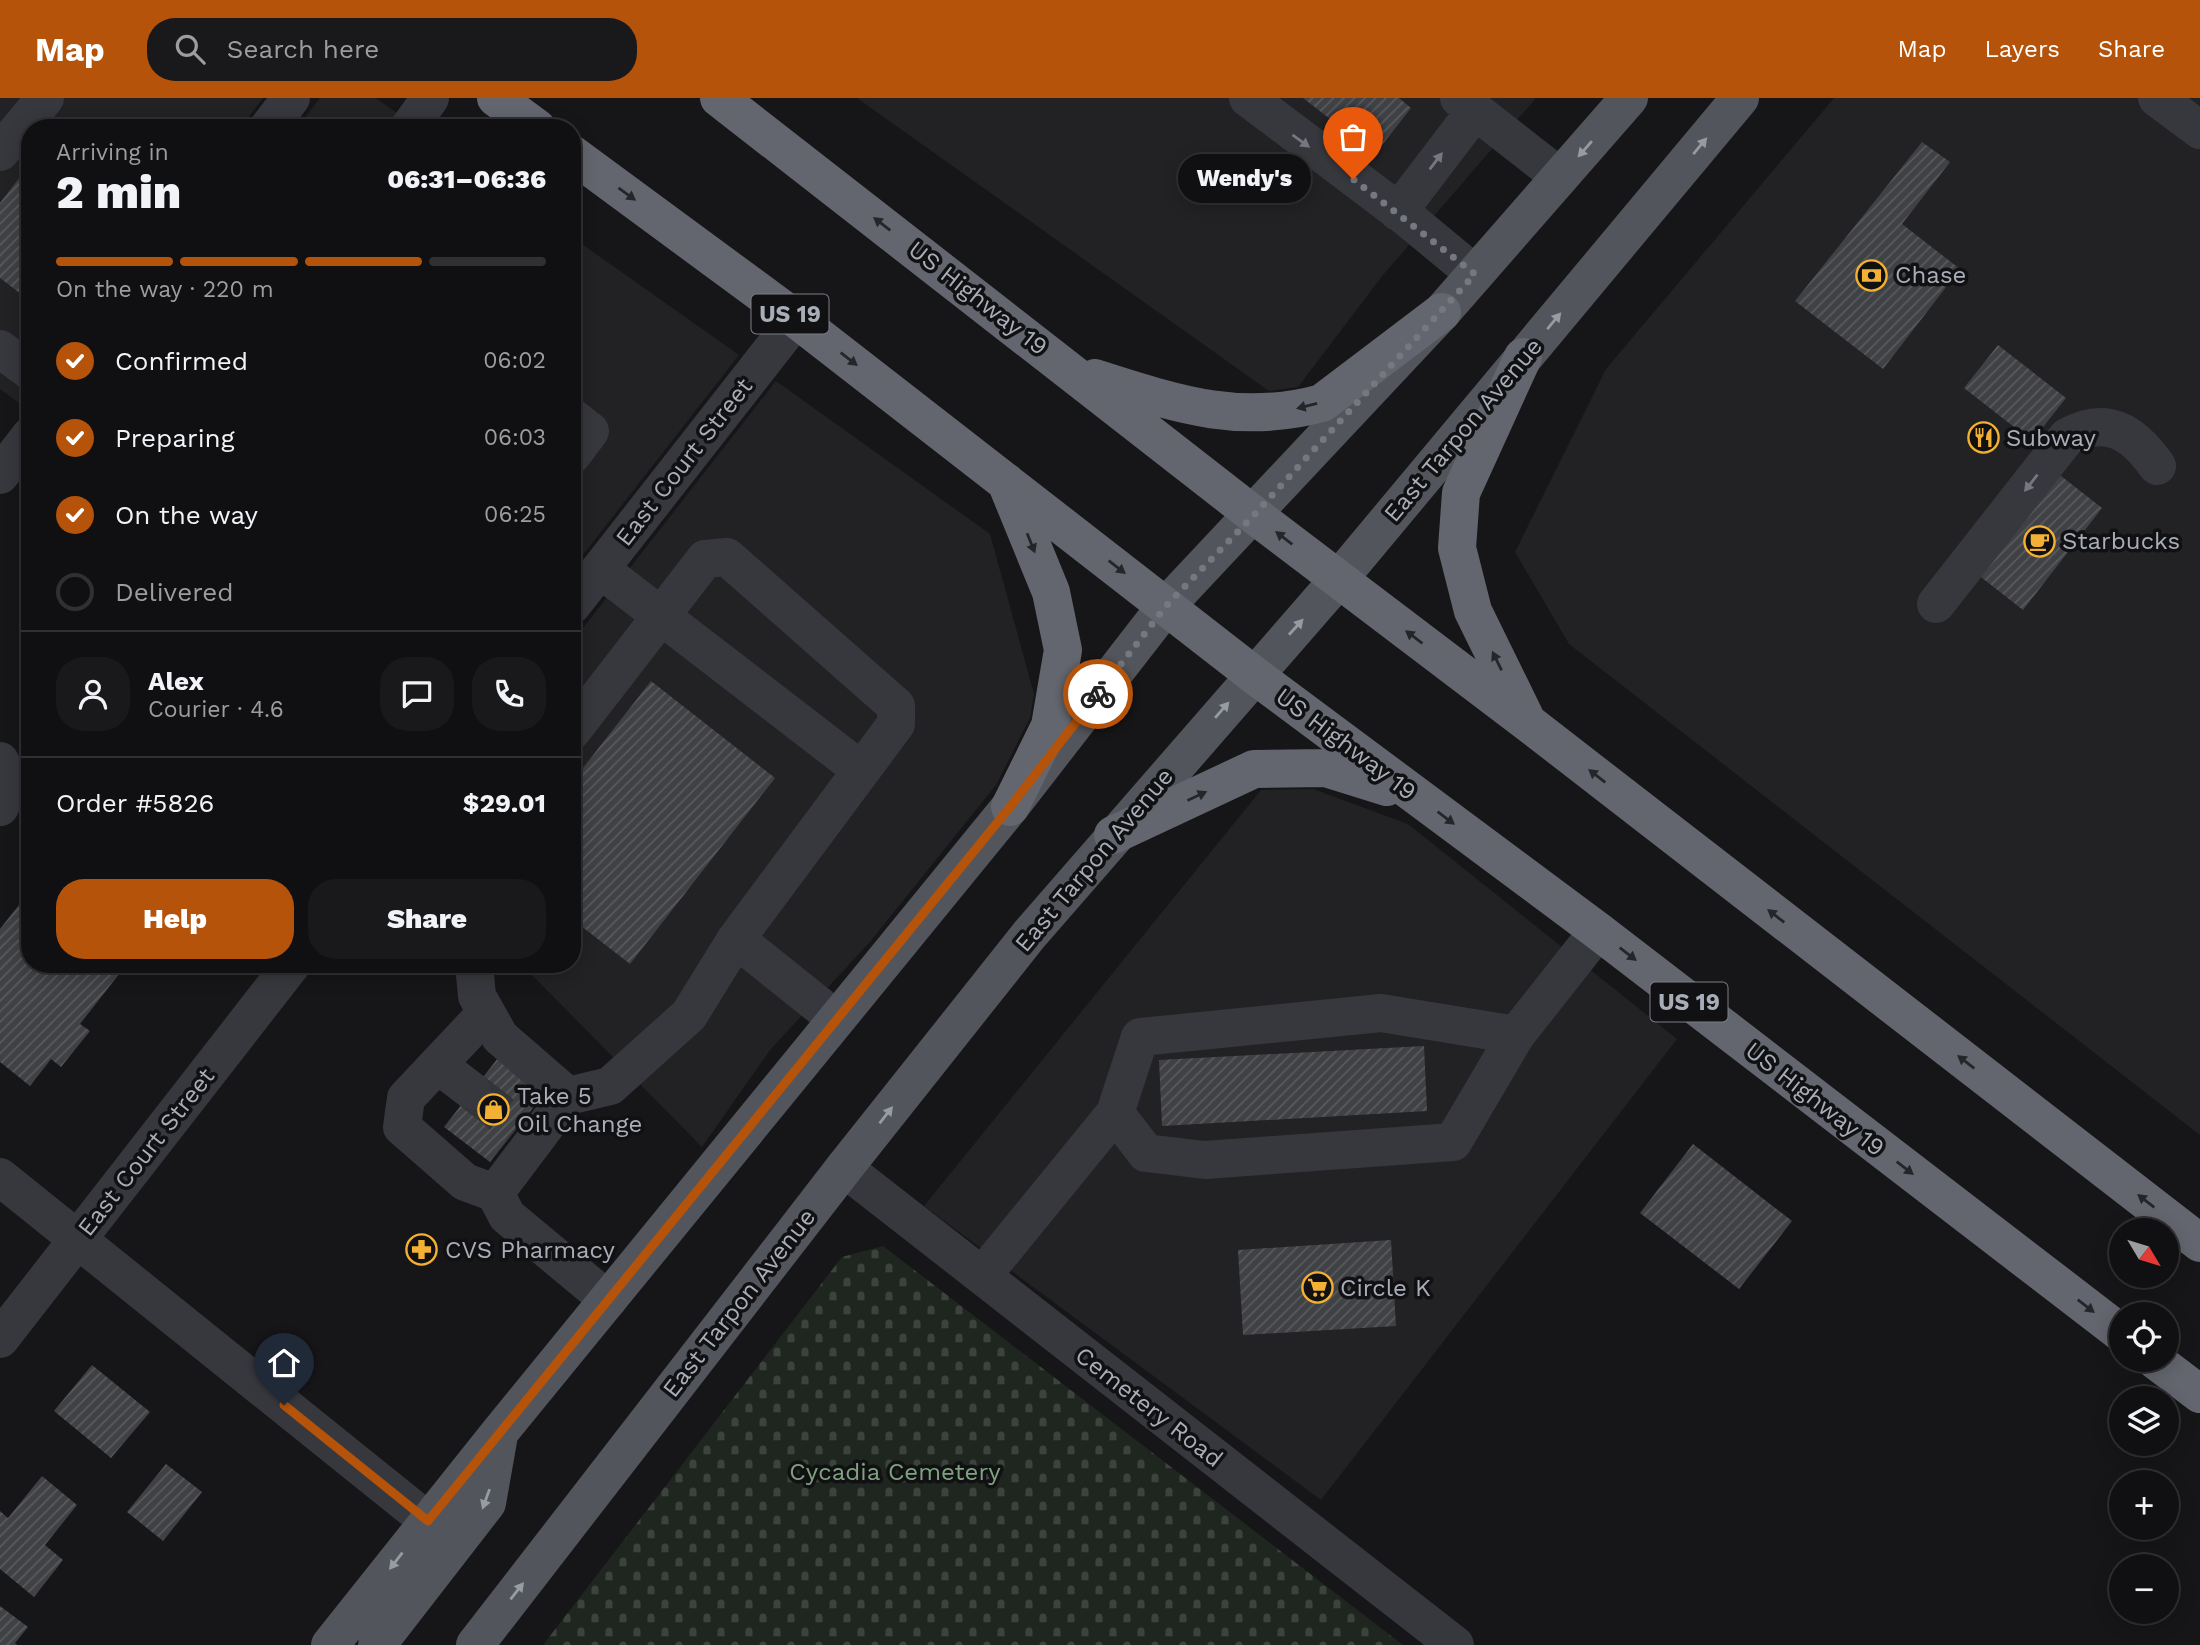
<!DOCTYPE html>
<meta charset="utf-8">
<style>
body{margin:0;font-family:"Work Sans",sans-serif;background:#19191b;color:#f1f3f6;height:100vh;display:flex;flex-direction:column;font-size:26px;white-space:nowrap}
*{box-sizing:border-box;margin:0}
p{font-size:23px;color:#9c9d9f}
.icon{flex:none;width:38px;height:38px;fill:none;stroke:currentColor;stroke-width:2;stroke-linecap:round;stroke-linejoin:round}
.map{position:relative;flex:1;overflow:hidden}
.drawer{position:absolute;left:21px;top:21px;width:560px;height:854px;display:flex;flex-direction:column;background:#101012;border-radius:28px;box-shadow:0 4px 18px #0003,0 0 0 2px #303032}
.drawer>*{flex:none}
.needle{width:46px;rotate:128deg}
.fabs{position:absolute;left:2109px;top:1120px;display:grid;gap:14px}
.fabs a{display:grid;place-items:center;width:70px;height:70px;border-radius:50%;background:#101012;box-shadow:0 4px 18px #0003,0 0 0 2px #303032;font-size:35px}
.pin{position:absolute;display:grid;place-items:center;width:60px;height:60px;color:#fff;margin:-72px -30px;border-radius:50% 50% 50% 0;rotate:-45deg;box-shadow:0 0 7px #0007}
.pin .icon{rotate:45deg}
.courier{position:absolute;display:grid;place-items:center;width:70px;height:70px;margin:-35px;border:5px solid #b45309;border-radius:50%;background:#fff;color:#222;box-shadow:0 2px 9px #0007}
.bubble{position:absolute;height:49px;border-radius:24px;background:#101012;box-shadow:0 4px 18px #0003,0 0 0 2px #303032;font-size:23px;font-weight:800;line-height:49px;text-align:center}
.summary em{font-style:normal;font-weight:800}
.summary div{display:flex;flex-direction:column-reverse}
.summary{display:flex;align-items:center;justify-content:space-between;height:119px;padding:0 35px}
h1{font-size:46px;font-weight:800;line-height:52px}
.bar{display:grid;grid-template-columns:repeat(4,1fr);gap:10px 7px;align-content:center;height:84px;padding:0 35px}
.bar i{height:9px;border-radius:5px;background:#303032}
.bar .selected{background:#b45309}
.bar p{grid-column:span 4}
.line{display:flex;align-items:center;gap:18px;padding:0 35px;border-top:2px solid #303032}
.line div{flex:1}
.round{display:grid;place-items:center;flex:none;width:74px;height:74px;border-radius:28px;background:#19191b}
ol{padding:0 35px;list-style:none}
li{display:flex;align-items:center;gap:21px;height:77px}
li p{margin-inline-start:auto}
li .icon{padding:7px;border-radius:50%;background:#b45309;color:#fff;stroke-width:4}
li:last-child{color:#9c9d9f}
li i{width:38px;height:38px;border:4px solid #303032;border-radius:50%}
.button{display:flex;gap:14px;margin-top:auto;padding:14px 35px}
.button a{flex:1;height:80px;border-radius:28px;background:#b45309;color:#fff;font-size:28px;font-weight:800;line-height:80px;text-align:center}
.button a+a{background:#19191b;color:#f1f3f6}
header{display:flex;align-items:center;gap:42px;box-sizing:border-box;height:98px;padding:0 35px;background:#b45309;color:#fff}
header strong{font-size:33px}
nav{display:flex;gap:38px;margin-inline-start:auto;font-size:24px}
.search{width:490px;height:63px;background:#19191b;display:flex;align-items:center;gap:18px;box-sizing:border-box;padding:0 24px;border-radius:28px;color:#9c9d9f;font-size:26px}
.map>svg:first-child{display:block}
</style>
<header>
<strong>Map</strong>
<div class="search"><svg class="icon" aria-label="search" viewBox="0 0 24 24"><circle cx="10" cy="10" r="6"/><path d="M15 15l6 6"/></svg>Search here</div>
<nav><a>Map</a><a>Layers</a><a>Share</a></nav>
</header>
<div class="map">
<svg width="2200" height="1547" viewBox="0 0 2200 1547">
<defs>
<pattern id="cemetery-stones" width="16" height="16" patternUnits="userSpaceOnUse" patternTransform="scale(1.75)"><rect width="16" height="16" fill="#1e261f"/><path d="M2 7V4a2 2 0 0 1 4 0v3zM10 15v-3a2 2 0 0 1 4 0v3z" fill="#3c433d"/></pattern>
<pattern id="building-hatch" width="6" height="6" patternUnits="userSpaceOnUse" patternTransform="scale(1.75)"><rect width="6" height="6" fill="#404145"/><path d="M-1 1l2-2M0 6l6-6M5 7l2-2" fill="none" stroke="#595a5e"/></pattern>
</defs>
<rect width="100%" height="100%" fill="#161618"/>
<path fill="#222225" d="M0 0H263L240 30H30V302L24 309 0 291Z
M320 0H376L418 30H297Z
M857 0H1536L1383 177 1298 289 1269 293Z
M1834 0H2200V1037L1569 546 1515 454 1606 271Z
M572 139 739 257 572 471Z
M776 283 990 436 1034 596 1030 620 996 687 869 845 770 952 702 1049 521 866H572V544Z
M1313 691 1408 726 1677 941 1321 1402 924 1108 1261 692Z"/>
<path fill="url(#cemetery-stones)" d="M883 1148 1403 1547H543L842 1159Z"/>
<path fill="url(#building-hatch)" d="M1303 0H1399L1411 10 1375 56Z
M1922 44 1950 64 1902 126 1960 171 1883 271 1795 203Z
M30 66V203L0 180V105Z
M1998 247 2066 300 2032 343 1964 290Z
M2056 374 2102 410 2023 512 1977 476Z
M651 583 775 680 630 866 572 821V684Z
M30 793V866H127L80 926 90 933 61 969 51 961 30 988 0 964V831Z
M1424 948 1427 1013 1162 1028 1159 962Z
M498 960 544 996 490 1064 444 1029Z
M1693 1046 1792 1123 1739 1191 1640 1115Z
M1391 1142 1396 1228 1243 1237 1238 1152Z
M92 1267 150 1314 111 1360 54 1313Z
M166 1366 202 1394 163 1443 127 1414Z
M42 1378 77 1407 45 1447 63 1462 34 1499 0 1471V1413L8 1420Z
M0 1508 28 1529 15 1545 17 1547H0Z"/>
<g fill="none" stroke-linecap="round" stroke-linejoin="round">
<path stroke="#333438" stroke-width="38" stroke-dasharray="38 19" stroke-linecap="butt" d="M472 993 518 1029"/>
<path stroke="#37383d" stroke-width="38" d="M1248 0 1406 119 1475 176
M1459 0 1560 79
M2157 0 2200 32
M268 30 291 0
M409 30 430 0
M0 54 45 0
M1398 114 1475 13
M0 251 30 273
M572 319 590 333 572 357
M0 377 30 338
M600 471 861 672
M1936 506 2067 339C2107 317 2133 334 2157 368
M572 507 796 221
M0 663C9 680 9 692 0 709
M736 841 836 921
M474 866 477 898 500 939 568 998 610 988 689 917 736 841 896 626V608L727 459 705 461 572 633
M486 915 406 1000 402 1029 465 1084 495 1095
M438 967 472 993
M568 998 495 1095 507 1118 608 1202
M1115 1015 1146 1055 1205 1062 1453 1044 1516 937
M844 1070 1455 1547
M0 1079 428 1423
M982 1178 1115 1015 1140 939 1381 915 1516 937 1598 833
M0 1241 292 866"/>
<path stroke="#53555c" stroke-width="38" d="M330 1547 499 1335 1010 709 1166 508 1442 214 1629 0
M377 1547 487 1405 499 1337
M475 1547 844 1070 1029 837 1338 482 1740 0"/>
<path stroke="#63666e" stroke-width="38" d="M496 0 537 30
M719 0 1254 417 1527 624 2200 1145
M572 56 796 221 1254 577 1598 833 2121 1235
M1523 259 1461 395 1457 450 1473 513 1525 619
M1095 280C1174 305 1238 328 1322 305L1442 214
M1006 384 1051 494 1063 552 1050 628 1010 709
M1113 737 1254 671 1326 670 1387 689
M2155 1262 2200 1296"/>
</g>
<defs><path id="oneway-solid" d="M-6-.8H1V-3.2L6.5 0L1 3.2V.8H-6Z" transform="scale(1.75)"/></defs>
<g fill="#757881">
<use href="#oneway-solid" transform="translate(1301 43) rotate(36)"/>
<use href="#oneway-solid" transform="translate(1436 63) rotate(-53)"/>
<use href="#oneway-solid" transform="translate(2031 385) rotate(128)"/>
</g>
<g fill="#979ba6">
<use href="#oneway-solid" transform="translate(1700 48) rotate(-50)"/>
<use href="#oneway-solid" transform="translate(1585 51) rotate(131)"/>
<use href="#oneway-solid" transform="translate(1554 223) rotate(-50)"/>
<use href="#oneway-solid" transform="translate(1296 529) rotate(-48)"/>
<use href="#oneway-solid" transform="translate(1222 612) rotate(-49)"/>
<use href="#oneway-solid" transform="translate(886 1017) rotate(-52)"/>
<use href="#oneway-solid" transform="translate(486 1401) rotate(110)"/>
<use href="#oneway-solid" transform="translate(396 1463) rotate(128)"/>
<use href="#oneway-solid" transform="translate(517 1493) rotate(-52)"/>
</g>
<g fill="#26262a">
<use href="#oneway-solid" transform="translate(627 96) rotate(36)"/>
<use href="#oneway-solid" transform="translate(882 126) rotate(-142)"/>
<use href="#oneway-solid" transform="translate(849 261) rotate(38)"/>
<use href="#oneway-solid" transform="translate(1307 308) rotate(166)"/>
<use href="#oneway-solid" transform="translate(1284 440) rotate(-142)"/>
<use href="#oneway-solid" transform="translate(1031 445) rotate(68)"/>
<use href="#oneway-solid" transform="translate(1117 469) rotate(38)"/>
<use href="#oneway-solid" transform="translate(1414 539) rotate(-143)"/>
<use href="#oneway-solid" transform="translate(1497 563) rotate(-116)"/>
<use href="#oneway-solid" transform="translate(1597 678) rotate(-142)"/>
<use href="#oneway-solid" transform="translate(1197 698) rotate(-25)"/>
<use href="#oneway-solid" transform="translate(1446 720) rotate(37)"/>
<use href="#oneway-solid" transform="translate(1776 818) rotate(-142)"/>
<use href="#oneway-solid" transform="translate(1628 856) rotate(38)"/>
<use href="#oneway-solid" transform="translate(1966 964) rotate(-142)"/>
<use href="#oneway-solid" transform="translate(1905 1070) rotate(38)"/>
<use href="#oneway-solid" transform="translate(2146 1103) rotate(-142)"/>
<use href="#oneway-solid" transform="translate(2086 1208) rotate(38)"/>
</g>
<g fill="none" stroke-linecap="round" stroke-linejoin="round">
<path stroke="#757880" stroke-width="7" stroke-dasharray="0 12.6" d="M1098 596 1166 508 1254 417 1475 176 1353 81"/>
<path stroke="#b45309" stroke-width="9" d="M284 1307 428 1423 1010 709 1098 596"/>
</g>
<defs>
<symbol id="bank-ring" viewBox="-11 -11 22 22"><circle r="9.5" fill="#111113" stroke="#f2b134" stroke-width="1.5"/><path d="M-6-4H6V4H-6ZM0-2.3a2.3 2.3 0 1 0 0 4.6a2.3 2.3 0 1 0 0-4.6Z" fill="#f2b134"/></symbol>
<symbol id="restaurant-ring" viewBox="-11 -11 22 22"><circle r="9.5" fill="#111113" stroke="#f2b134" stroke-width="1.5"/><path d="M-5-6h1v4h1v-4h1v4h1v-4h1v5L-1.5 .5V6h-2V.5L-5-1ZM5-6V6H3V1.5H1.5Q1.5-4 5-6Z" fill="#f2b134"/></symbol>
<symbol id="cafe-ring" viewBox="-11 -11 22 22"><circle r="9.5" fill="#111113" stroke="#f2b134" stroke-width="1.5"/><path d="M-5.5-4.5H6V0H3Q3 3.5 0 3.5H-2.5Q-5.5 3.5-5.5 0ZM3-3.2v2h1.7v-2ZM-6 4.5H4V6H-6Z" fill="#f2b134"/></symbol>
<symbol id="shop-ring" viewBox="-11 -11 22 22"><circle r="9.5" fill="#111113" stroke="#f2b134" stroke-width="1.5"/><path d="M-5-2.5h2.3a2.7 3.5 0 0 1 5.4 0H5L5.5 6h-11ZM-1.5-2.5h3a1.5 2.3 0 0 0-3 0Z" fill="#f2b134"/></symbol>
<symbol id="pharmacy-ring" viewBox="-11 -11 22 22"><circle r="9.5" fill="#111113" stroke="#f2b134" stroke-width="1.5"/><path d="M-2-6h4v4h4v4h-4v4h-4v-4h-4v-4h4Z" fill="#f2b134"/></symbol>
<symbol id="supermarket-ring" viewBox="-11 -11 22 22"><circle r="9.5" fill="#111113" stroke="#f2b134" stroke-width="1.5"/><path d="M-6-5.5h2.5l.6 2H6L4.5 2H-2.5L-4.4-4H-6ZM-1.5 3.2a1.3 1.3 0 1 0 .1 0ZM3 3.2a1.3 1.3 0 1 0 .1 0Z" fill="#f2b134"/></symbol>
</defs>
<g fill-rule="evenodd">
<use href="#bank-ring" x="1854" y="160" width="35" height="35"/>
<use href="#restaurant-ring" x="1966" y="322" width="35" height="35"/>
<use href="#cafe-ring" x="2022" y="426" width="35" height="35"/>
<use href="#shop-ring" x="476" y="994" width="35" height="35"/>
<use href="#pharmacy-ring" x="404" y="1134" width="35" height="35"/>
<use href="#supermarket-ring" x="1300" y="1172" width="35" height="35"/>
</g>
<g text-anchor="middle" stroke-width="7" stroke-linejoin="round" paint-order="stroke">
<g fill="#111113" stroke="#7b7e86" stroke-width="2">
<rect x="751.5" y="196.5" width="77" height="39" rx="5"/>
<rect x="1650.5" y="884.5" width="77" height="39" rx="5"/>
</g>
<g font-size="23" font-weight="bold" fill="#a8adb8">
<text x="790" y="224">US 19</text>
<text x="1689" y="912">US 19</text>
</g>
<g font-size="24" fill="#a8adb8" stroke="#111113" text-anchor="start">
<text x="1895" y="185">Chase</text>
<text x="2006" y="348">Subway</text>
<text x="2062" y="451">Starbucks</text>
<text x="517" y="1006">Take 5<tspan x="517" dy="28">Oil Change</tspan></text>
<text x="445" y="1160">CVS Pharmacy</text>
<text x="1340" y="1198">Circle K</text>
</g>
<g font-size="24" fill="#a8adb8" stroke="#111113">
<text transform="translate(978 200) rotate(38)" y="8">US Highway 19</text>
<text transform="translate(1463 332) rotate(-50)" y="8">East Tarpon Avenue</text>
<text transform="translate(684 364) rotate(-52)" y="8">East Court Street</text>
<text transform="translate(1346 646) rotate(37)" y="8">US Highway 19</text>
<text transform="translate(1094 762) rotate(-50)" y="8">East Tarpon Avenue</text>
<text transform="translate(1815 1001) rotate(38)" y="8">US Highway 19</text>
<text transform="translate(146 1054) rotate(-52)" y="8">East Court Street</text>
<text transform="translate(739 1205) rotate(-52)" y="8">East Tarpon Avenue</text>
<text transform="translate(1149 1309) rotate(38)" y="8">Cemetery Road</text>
</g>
<g font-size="24" fill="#7fa381" stroke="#111113">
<text x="895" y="1382">Cycadia Cemetery</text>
</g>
</g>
</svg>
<div class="fabs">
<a><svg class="needle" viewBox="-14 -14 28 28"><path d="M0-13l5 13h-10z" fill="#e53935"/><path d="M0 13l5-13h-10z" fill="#9c9d9f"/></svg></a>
<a><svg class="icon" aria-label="locate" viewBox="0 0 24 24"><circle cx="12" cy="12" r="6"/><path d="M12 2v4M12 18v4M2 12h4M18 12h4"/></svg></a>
<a><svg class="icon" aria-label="layers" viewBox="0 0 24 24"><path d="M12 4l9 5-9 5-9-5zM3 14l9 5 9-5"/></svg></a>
<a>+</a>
<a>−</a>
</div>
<div class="pin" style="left:1353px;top:81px;background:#ea580c"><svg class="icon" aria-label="bag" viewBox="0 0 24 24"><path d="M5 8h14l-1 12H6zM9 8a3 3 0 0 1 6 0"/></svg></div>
<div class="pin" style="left:284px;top:1307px;background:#1f2937"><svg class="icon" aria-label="home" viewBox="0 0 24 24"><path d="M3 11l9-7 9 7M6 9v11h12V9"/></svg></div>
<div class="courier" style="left:1098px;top:596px"><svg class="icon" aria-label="bike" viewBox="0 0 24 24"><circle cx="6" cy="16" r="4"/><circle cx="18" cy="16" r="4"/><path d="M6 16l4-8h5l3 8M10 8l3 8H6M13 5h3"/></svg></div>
<div class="bubble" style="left:1178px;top:56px;width:133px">Wendy's</div>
<section class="drawer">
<div class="summary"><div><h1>2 min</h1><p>Arriving in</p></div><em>06:31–06:36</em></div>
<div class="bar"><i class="selected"></i><i class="selected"></i><i class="selected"></i><i></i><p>On the way · 220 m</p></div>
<ol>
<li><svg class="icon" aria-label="check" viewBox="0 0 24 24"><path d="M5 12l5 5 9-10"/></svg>Confirmed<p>06:02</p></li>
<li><svg class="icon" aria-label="check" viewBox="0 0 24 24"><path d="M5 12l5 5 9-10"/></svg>Preparing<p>06:03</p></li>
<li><svg class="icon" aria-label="check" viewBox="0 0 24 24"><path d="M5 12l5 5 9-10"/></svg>On the way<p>06:25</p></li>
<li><i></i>Delivered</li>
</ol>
<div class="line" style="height:126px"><a class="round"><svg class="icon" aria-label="person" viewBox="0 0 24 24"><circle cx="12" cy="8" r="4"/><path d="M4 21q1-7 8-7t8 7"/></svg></a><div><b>Alex</b><p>Courier · 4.6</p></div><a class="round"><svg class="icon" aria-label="chat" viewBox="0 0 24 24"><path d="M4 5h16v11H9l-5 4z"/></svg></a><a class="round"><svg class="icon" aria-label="phone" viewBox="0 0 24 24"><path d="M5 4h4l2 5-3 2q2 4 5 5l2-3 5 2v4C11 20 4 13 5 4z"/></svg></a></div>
<div class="line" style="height:91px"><div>Order #5826</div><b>$29.01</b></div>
<div class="button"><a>Help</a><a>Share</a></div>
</section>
</div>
